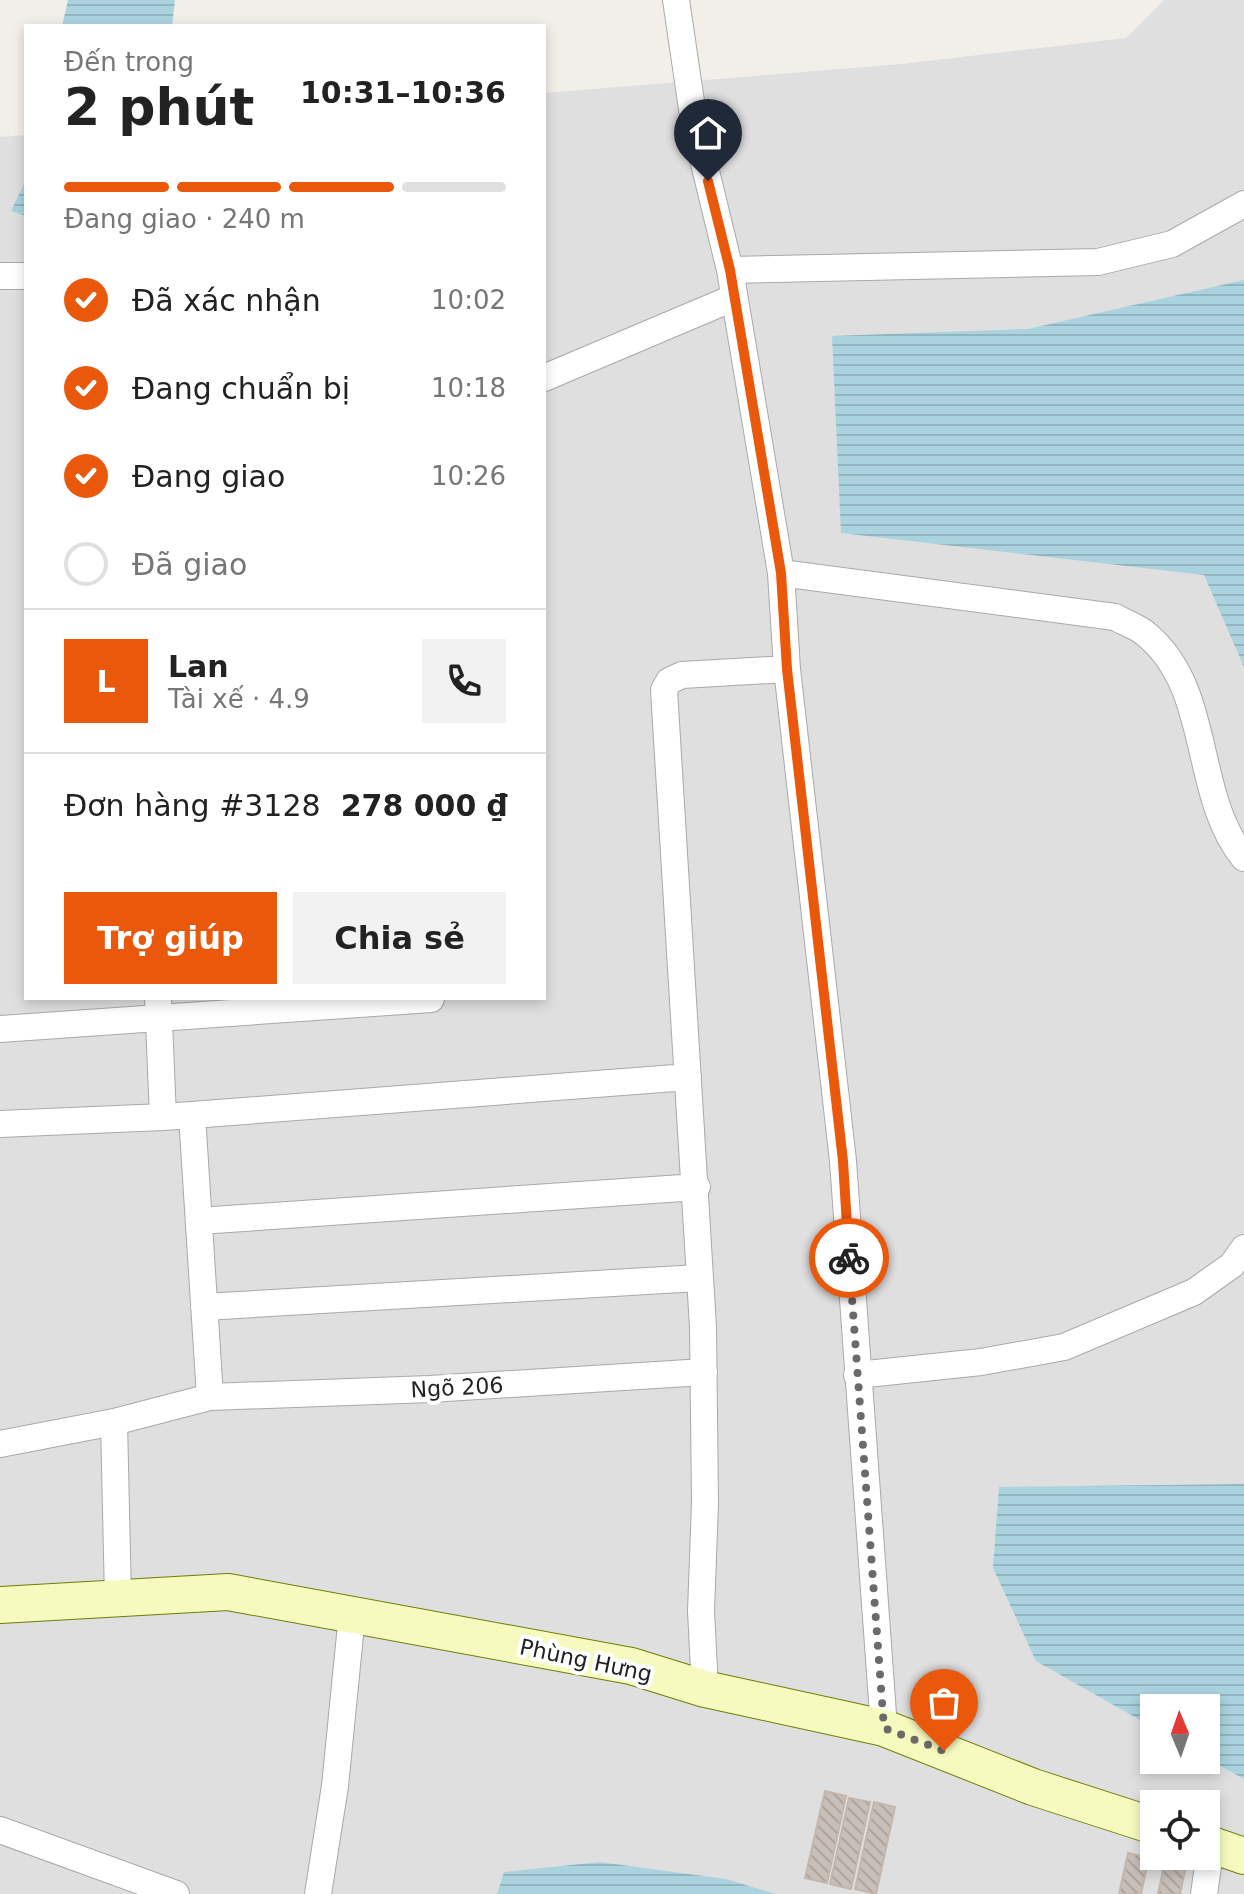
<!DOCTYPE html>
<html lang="vi">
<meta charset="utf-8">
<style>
body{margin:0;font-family:"DejaVu Sans",sans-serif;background:#f2f2f2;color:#222;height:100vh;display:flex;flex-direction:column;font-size:30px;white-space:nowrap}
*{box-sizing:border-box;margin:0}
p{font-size:26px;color:#767676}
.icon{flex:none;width:44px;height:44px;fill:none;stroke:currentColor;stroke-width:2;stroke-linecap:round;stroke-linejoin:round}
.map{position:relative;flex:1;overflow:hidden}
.panel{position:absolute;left:24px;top:24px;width:522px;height:976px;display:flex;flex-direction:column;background:#fff;border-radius:0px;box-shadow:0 4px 12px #0003}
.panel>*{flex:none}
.needle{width:52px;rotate:358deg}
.controls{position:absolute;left:1140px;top:1694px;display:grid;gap:16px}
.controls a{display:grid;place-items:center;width:80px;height:80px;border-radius:0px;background:#fff;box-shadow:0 4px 12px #0003;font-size:40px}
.pin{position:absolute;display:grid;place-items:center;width:68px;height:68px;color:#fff;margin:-82px -34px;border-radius:50% 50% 50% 0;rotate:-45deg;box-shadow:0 0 8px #0007}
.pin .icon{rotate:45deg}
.courier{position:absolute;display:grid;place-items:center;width:80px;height:80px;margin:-40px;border:6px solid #ea580c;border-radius:50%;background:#fff;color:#222;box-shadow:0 2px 10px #0007}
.head em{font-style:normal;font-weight:800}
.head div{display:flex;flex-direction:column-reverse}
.head{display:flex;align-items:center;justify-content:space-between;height:136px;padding:0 40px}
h1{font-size:52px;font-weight:800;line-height:60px}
.bar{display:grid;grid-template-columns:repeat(4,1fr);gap:12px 8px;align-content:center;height:96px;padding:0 40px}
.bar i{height:10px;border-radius:6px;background:#e0e0e0}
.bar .on{background:#ea580c}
.bar p{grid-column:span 4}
.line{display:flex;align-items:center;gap:20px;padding:0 40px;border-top:2px solid #e0e0e0}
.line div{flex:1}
.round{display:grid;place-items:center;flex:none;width:84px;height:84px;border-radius:0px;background:#f2f2f2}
ol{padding:0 40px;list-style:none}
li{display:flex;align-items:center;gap:24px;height:88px}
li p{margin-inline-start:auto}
li .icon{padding:8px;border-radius:50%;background:#ea580c;color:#fff;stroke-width:4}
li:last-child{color:#767676}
li i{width:44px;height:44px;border:4px solid #e0e0e0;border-radius:50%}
.primary-button{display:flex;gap:16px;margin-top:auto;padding:16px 40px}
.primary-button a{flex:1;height:92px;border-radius:0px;background:#ea580c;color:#fff;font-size:32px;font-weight:800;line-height:92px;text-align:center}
.primary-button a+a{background:#f2f2f2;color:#222}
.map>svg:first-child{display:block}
</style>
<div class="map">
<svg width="1244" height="1894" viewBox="0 0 1244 1894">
<defs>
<pattern id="water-rules" width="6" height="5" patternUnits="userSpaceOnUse" patternTransform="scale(2)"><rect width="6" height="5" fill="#aad3df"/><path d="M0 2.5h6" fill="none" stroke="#92b5bf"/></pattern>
<pattern id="building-back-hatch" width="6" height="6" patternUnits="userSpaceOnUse" patternTransform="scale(2)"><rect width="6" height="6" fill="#c7bfb8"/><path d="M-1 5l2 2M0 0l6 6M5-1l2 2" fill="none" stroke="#aba49e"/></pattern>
</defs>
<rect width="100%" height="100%" fill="#f2efe9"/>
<path fill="#e0dfdf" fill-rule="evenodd" d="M1164 0H1244V1894H0V137L26 135V998H544V93L901 64 1126 38ZM1154 1708H1206V1760H1154ZM1154 1804H1206V1856H1154Z"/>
<path fill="url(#water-rules)" d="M68 0H175L172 26H62Z
M26 180V216L11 211Z
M1244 280V667L1204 575 841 533 832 336 1028 329Z
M1244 1484V1779L1206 1758V1708H1154V1728L1036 1661 993 1568 999 1487Z
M600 1862 726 1879 776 1894H497L504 1872Z"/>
<path fill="url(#building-back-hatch)" stroke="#c4b6ab" stroke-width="2" d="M825 1791 846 1796 827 1883 805 1878Z
M849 1798 870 1802 851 1889 830 1884Z
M874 1802 895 1807 876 1894 855 1889Z
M1128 1853 1149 1858 1141 1894H1119Z
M1165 1861 1186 1866 1180 1894H1158Z"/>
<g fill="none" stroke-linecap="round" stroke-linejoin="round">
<defs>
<path id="street" d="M676 0 694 122 730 270 781 573 787 669 843 1161 884 1728
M730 270 1098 262 1172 244 1244 204
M0 276H26
M544 378 733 298
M781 573 1115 617C1125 623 1139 627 1147 635 1213 690 1192 794 1244 858
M0 1029 431 999
M192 1115 688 1077
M0 1124 163 1117
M199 1221 697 1187
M204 1307 698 1278
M857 1375 981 1362 1064 1347 1194 1292 1232 1265 1244 1248
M210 1397 430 1389 704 1372
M0 1444 114 1422
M118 1598 114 1422 210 1397 192 1115 163 1117 158 998
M705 1689 701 1611 705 1503 703 1327 664 690 669 681 682 675 787 669
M0 1830 176 1894
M318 1894 335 1786 352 1615
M1204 1894 1211 1845"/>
<path id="secondary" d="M0 1605 228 1592 631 1666 705 1689 884 1728 1033 1787 1154 1826
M1206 1843 1244 1856"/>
</defs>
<use href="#street" stroke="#a9a9a9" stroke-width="28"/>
<use href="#secondary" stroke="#707d05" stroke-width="38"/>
<use href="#street" stroke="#fff" stroke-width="26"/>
<use href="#secondary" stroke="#f7fabf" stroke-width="36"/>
</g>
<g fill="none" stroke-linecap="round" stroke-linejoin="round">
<path stroke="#6b6a68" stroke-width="8" stroke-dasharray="0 14.4" d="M849 1258 884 1728 944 1751"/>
<path stroke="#ea580c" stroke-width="10" d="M708 181 730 270 781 573 787 669 843 1161 849 1258"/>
</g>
<g text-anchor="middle" stroke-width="8" stroke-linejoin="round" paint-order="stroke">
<g font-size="22" fill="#222" stroke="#fff">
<text transform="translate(457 1387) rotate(-3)" y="8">Ngõ 206</text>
<text transform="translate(586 1660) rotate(12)" y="8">Phùng Hưng</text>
</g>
</g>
</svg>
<div class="controls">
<a><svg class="needle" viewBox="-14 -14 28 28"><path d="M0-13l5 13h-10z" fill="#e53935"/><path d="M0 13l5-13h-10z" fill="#767676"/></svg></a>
<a><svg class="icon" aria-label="locate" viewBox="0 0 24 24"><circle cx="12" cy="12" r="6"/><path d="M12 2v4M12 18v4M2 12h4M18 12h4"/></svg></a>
</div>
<div class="pin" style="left:944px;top:1751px;background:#ea580c"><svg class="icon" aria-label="bag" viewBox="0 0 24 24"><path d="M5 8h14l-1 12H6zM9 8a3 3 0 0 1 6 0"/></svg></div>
<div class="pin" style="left:708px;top:181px;background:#1f2937"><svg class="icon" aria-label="home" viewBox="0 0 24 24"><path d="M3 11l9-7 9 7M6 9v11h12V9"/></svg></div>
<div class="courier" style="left:849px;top:1258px"><svg class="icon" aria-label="bike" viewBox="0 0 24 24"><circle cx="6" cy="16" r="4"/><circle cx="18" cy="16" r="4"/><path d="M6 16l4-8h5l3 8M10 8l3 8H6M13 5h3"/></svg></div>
<section class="panel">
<div class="head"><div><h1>2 phút</h1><p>Đến trong</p></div><em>10:31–10:36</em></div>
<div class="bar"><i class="on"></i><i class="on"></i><i class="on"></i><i></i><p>Đang giao · 240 m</p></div>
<ol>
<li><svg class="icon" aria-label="check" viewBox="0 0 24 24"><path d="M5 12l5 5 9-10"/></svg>Đã xác nhận<p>10:02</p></li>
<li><svg class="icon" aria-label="check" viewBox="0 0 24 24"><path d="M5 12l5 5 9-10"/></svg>Đang chuẩn bị<p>10:18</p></li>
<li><svg class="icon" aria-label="check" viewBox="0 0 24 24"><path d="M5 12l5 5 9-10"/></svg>Đang giao<p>10:26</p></li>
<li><i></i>Đã giao</li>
</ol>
<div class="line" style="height:144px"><b class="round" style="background:#ea580c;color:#fff">L</b><div><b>Lan</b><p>Tài xế · 4.9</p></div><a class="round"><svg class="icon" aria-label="phone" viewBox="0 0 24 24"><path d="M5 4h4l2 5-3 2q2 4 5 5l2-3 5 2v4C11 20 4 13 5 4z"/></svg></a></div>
<div class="line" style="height:104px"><div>Đơn hàng #3128</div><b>278 000 ₫</b></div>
<div class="primary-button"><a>Trợ giúp</a><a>Chia sẻ</a></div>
</section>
</div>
